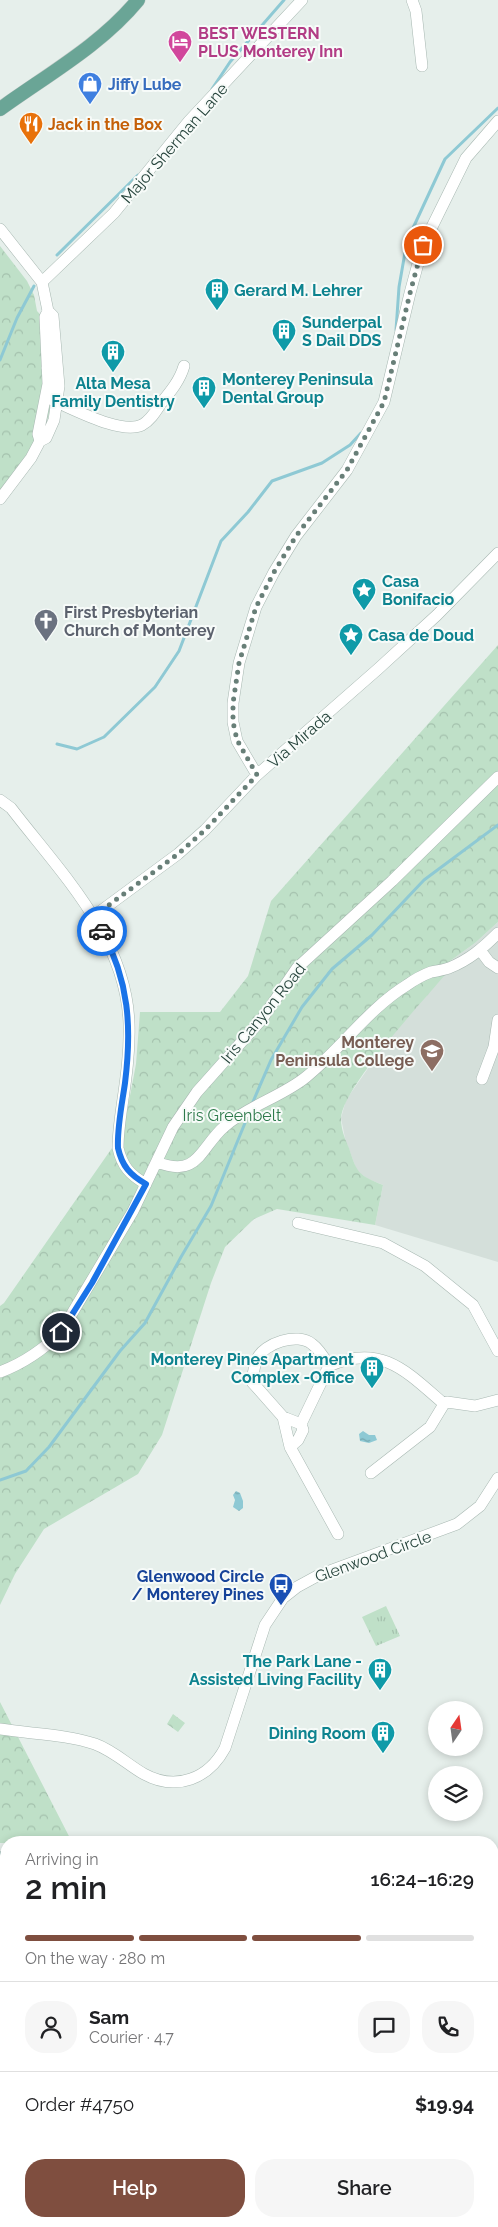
<!DOCTYPE html>
<meta charset="utf-8">
<style>
body{margin:0;font-family:Raleway,sans-serif;background:#f6f6f6;color:#202124;height:100vh;display:flex;flex-direction:column;font-size:19px;white-space:nowrap}
*{box-sizing:border-box;margin:0}
p{font-size:16px;color:#757577}
.icon{flex:none;width:28px;height:28px;fill:none;stroke:currentColor;stroke-width:2;stroke-linecap:round;stroke-linejoin:round}
.map{position:relative;flex:1;overflow:hidden}
.drawer{position:absolute;left:0px;top:1836px;width:499px;height:391px;display:flex;flex-direction:column;background:#fff;border-radius:20px 20px 0 0;box-shadow:0 2px 8px #0003}
.drawer>*{flex:none}
.needle{width:32px;rotate:13deg}
.fabs{position:absolute;left:428px;top:1701px;display:grid;gap:10px}
.fabs a{display:grid;place-items:center;width:55px;height:55px;border-radius:50%;background:#fff;box-shadow:0 2px 8px #0003;font-size:25px}
.pin{position:absolute;display:grid;place-items:center;width:42px;height:42px;color:#fff;margin:-21px;border:2px solid #fff;border-radius:50%;box-shadow:0 1px 5px #0007}
.courier{position:absolute;display:grid;place-items:center;width:50px;height:50px;margin:-25px;border:4px solid #1a73e8;border-radius:50%;background:#fff;color:#222;box-shadow:0 1px 6px #0007}
.headline em{font-style:normal;font-weight:600}
.headline div{display:flex;flex-direction:column-reverse}
.headline{display:flex;align-items:center;justify-content:space-between;height:85px;padding:0 25px}
h1{font-size:32px;font-weight:600;line-height:38px}
.bar{display:grid;grid-template-columns:repeat(4,1fr);gap:8px 5px;align-content:center;height:60px;padding:0 25px}
.bar i{height:6px;border-radius:4px;background:#e0e0e0}
.bar .on{background:#7f4e3f}
.bar p{grid-column:span 4}
.line{display:flex;align-items:center;gap:12px;padding:0 25px;border-top:1px solid #e0e0e0}
.line div{flex:1}
.round{display:grid;place-items:center;flex:none;width:52px;height:52px;border-radius:20px;background:#f6f6f6}
.primary-button{display:flex;gap:10px;margin-top:auto;padding:10px 25px}
.primary-button a{flex:1;height:58px;border-radius:20px;background:#7f4e3f;color:#fff;font-size:20px;font-weight:600;line-height:58px;text-align:center}
.primary-button a+a{background:#f6f6f6;color:#202124}
.map>svg:first-child{display:block}
</style>
<div class="map">
<svg width="498" height="2227" viewBox="0 0 498 2227">
<defs>
<pattern id="grass-tufts" width="24" height="20" patternUnits="userSpaceOnUse" patternTransform="scale(1.25)"><rect width="24" height="20" fill="#bfe0c8"/><path d="M3 7l-1-3M5 7V3M7 7l1-3M15 17l-1-3M17 17v-4M19 17l1-3" fill="none" stroke="#a4c1ad"/></pattern>
<pattern id="forest-firs" width="22" height="20" patternUnits="userSpaceOnUse" patternTransform="scale(1.25)"><rect width="22" height="20" fill="#bfe0c8"/><path d="M5 1l3.5 6h-7zM16 11l3.5 6h-7z" fill="#a4c1ad"/></pattern>
<pattern id="park-crowns" width="20" height="18" patternUnits="userSpaceOnUse" patternTransform="scale(1.25)"><rect width="20" height="18" fill="#bfe0c8"/><path d="M2 6a3 3 0 1 1 6 0M12 15a3 3 0 1 1 6 0" fill="none" stroke="#a4c1ad"/></pattern>
<pattern id="water-ripples" width="26" height="14" patternUnits="userSpaceOnUse" patternTransform="scale(1.25)"><rect width="26" height="14" fill="#8ec9d4"/><path d="M2 4q2-2 4 0t4 0M15 11q2-2 4 0t4 0" fill="none" stroke="#74a5ad"/></pattern>
</defs>
<rect width="100%" height="100%" fill="#e6efeb"/>
<path fill="#d4dfda" d="M498 922V1262L375 1225 383 1185 368 1179 357 1171 345 1138 341 1118 346 1100 385 1044 450 961 475 943Z"/>
<path fill="url(#grass-tufts)" d="M386 1606 400 1636 376 1646 362 1617Z
M6 2193V2221H51L48 2227H0V2200Z
M82 2221H116C107 2227 94 2227 82 2227Z"/>
<path fill="url(#forest-firs)" d="M0 1905H6V2193L0 2200Z
M498 1913V2227H330L329 2221H492V1914Z
M51 2221H82V2227H48Z
M116 2221H265L246 2227H102L112 2225Z"/>
<path fill="url(#park-crowns)" d="M0 246 27 281 34 295 37 311 49 324 53 402 43 433 0 499Z
M498 645V922L475 943 450 961 445 975C423 1001 341 1089 341 1119 341 1129 345 1139 349 1148 357 1173 358 1175 383 1185L375 1225 277 1209 254 1219 225 1247 211 1283 162 1435 138 1474 44 1529 15 1574 0 1605V1306L4 1303 112 1148V1141L122 1138 136 1064 140 1012H220L248 976 271 901Z
M0 1702 72 1842 0 1843Z
M173 1714 185 1723 178 1732 167 1724Z"/>
<path fill="url(#water-ripples)" d="M363 1431 369 1435H375L377 1440 369 1443 360 1441 359 1434Z
M236 1491 240 1493 243 1501V1508L239 1511 233 1507 235 1500 233 1495Z"/>
<g fill="none" stroke-linecap="round" stroke-linejoin="round">
<path stroke="#8ec9d4" stroke-width="3" d="M212 89 230 62 284 0
M57 255 138 175
M396 330 399 287 407 241 445 159 498 108
M0 360 17 318 34 286
M57 744 77 749 104 737 155 687 179 651 221 541 248 512 272 481 322 463 350 445 361 433
M252 1104 271 1060 302 1007 332 969 372 935 424 880 498 825
M0 1480 26 1471 49 1447 120 1351 145 1323 181 1257 211 1206 245 1123"/>
<defs>
<path id="minor" d="M412 0 416 11 422 66
M0 229 42 282 48 311 53 316 59 386 54 420 46 438 40 441 31 458 0 499
M42 282 114 213 189 121 302 0
M47 368C57 378 47 391 54 401 74 409 121 435 142 425 151 420 156 411 162 402 171 391 180 380 184 366
M40 441 38 434 48 384 45 317 48 311
M257 775 237 741 233 722V703L239 663 256 607 274 572 296 536 347 470 384 402 410 293 423 245 466 158 498 121
M0 800 11 808C60 872 126 937 129 1023 130 1051 126 1079 122 1106 120 1120 118 1134 118 1148 122 1166 130 1175 146 1184
M94 916 178 854 205 830 257 775 378 669 437 615 498 553
M480 950 489 962 498 968
M482 1079 494 1047 498 1020
M157 1162C199 1179 200 1147 225 1126 248 1106 283 1096 306 1077 342 1048 368 1009 407 985 414 980 423 975 431 972 437 971 443 970 449 968 469 960 483 948 498 933
M298 1223 383 1243 425 1266 473 1305 498 1351
M329 1366C325 1359 319 1349 312 1344 298 1332 264 1343 257 1359 254 1366 253 1375 252 1382L283 1417 290 1447 338 1534
M0 1372C24 1363 43 1350 61 1332L133 1211 173 1127 197 1092 262 1019 297 968 392 881 498 777
M283 1417 301 1424 303 1430 298 1440 290 1447
M301 1424 329 1366C381 1343 406 1371 444 1404
M371 1473 430 1427 444 1404 447 1402 475 1406 498 1400
M0 1729C31 1734 65 1734 95 1744 114 1751 128 1765 144 1774 177 1792 209 1778 225 1748L265 1625 283 1598 297 1587 319 1575 457 1524 480 1506 498 1478
M270 2227 284 2221"/>
<path id="major" d="M0 109C47 75 101 45 138 0"/>
<path id="highway" d="M0 1859H6
M492 1866H498
M0 1893H6
M492 1900 498 1899"/>
</defs>
<use href="#minor" stroke="#a8b8b2" stroke-width="12"/>
<use href="#major" stroke="#c2cac8" stroke-width="15"/>
<use href="#highway" stroke="#c2cac8" stroke-width="16"/>
<use href="#minor" stroke="#fff" stroke-width="11"/>
<use href="#major" stroke="#6aa596" stroke-width="14"/>
<use href="#highway" stroke="#2f6f62" stroke-width="15"/>
</g>
<g fill="none" stroke-linecap="round" stroke-linejoin="round">
<path stroke="#687f78" stroke-width="5" stroke-dasharray="0 9" d="M102 931 94 916 178 854 205 830 257 775 237 740 233 722V703L239 663 256 607 274 572 296 536 347 470 384 402 410 293 423 245"/>
<path stroke="#1a73e8" stroke-width="6" d="M61 1332 92 1283 146 1184C130 1175 122 1166 118 1148 117 1127 122 1104 125 1083 132 1027 129 981 102 931"/>
</g>
<defs>
<symbol id="hotel-pin" viewBox="-11 -11 22 30"><path d="M0 17L-7.5 6A9.5 9.5 0 1 1 7.5 6Z" fill="#d1479c" stroke="#f7fbf9"/><path d="M-6-4.5h1.5V1H6V5H4.5V3h-9V5H-6ZM-4 0a1.8 1.8 0 1 1 3.6 0ZM.5 0V-2.5h3Q6-2.5 6 0Z" fill="#fff"/></symbol>
<symbol id="shop-pin" viewBox="-11 -11 22 30"><path d="M0 17L-7.5 6A9.5 9.5 0 1 1 7.5 6Z" fill="#3f7fe0" stroke="#f7fbf9"/><path d="M-5-2.5h2.3a2.7 3.5 0 0 1 5.4 0H5L5.5 6h-11ZM-1.5-2.5h3a1.5 2.3 0 0 0-3 0Z" fill="#fff"/></symbol>
<symbol id="restaurant-pin" viewBox="-11 -11 22 30"><path d="M0 17L-7.5 6A9.5 9.5 0 1 1 7.5 6Z" fill="#e8710a" stroke="#f7fbf9"/><path d="M-5-6h1v4h1v-4h1v4h1v-4h1v5L-1.5 .5V6h-2V.5L-5-1ZM5-6V6H3V1.5H1.5Q1.5-4 5-6Z" fill="#fff"/></symbol>
<symbol id="building-pin" viewBox="-11 -11 22 30"><path d="M0 17L-7.5 6A9.5 9.5 0 1 1 7.5 6Z" fill="#0f9aa8" stroke="#f7fbf9"/><path d="M-4-6H4V6H1V3H-1V6H-4ZM-2.5-4.3h1.7v1.8h-1.7ZM.8-4.3h1.7v1.8H.8ZM-2.5-1h1.7V.8h-1.7ZM.8-1h1.7V.8H.8Z" fill="#fff"/></symbol>
<symbol id="sight-pin" viewBox="-11 -11 22 30"><path d="M0 17L-7.5 6A9.5 9.5 0 1 1 7.5 6Z" fill="#0f9aa8" stroke="#f7fbf9"/><path d="M0-6L1.8-2.2L6-1.7L2.9 1.2L3.7 5.4L0 3.3L-3.7 5.4L-2.9 1.2L-6-1.7L-1.8-2.2Z" fill="#fff"/></symbol>
<symbol id="church-pin" viewBox="-11 -11 22 30"><path d="M0 17L-7.5 6A9.5 9.5 0 1 1 7.5 6Z" fill="#6b7280" stroke="#f7fbf9"/><path d="M-1.2-6h2.4v3.5h3.3v2.4h-3.3V6h-2.4V-.1h-3.3v-2.4h3.3Z" fill="#fff"/></symbol>
<symbol id="university-pin" viewBox="-11 -11 22 30"><path d="M0 17L-7.5 6A9.5 9.5 0 1 1 7.5 6Z" fill="#8d6e63" stroke="#f7fbf9"/><path d="M0-5L7-2L0 1L-7-2ZM-4 1L0 2.5L4 1V4Q0 6-4 4Z" fill="#fff"/></symbol>
<symbol id="bus-pin" viewBox="-11 -11 22 30"><path d="M0 17L-7.5 6A9.5 9.5 0 1 1 7.5 6Z" fill="#1a4fb4" stroke="#f7fbf9"/><path d="M-5-6H5V4H4V6H2V4H-2V6H-4V4H-5ZM-3.5-4V0h7V-4ZM-3.5 1.2v1.5H-2V1.2ZM2 1.2v1.5H3.5V1.2Z" fill="#fff"/></symbol>
</defs>
<g fill-rule="evenodd">
<use href="#hotel-pin" x="166" y="28" width="28" height="38"/>
<use href="#shop-pin" x="76" y="70" width="28" height="38"/>
<use href="#restaurant-pin" x="17" y="110" width="28" height="38"/>
<use href="#building-pin" x="203" y="276" width="28" height="38"/>
<use href="#building-pin" x="270" y="317" width="28" height="38"/>
<use href="#building-pin" x="99" y="338" width="28" height="38"/>
<use href="#building-pin" x="190" y="374" width="28" height="38"/>
<use href="#sight-pin" x="350" y="576" width="28" height="38"/>
<use href="#church-pin" x="32" y="607" width="28" height="38"/>
<use href="#sight-pin" x="337" y="621" width="28" height="38"/>
<use href="#university-pin" x="418" y="1037" width="28" height="38"/>
<use href="#building-pin" x="358" y="1354" width="28" height="38"/>
<use href="#bus-pin" x="267" y="1571" width="28" height="38"/>
<use href="#building-pin" x="366" y="1656" width="28" height="38"/>
<use href="#building-pin" x="369" y="1719" width="28" height="38"/>
</g>
<g text-anchor="middle" stroke-width="4" stroke-linejoin="round" paint-order="stroke">
<g font-size="16" font-weight="bold" fill="#b23c85" stroke="#f7fbf9" text-anchor="start">
<text x="198" y="39">BEST WESTERN<tspan x="198" dy="18">PLUS Monterey Inn</tspan></text>
</g>
<g font-size="16" font-weight="bold" fill="#366cbe" stroke="#f7fbf9" text-anchor="start">
<text x="108" y="90">Jiffy Lube</text>
</g>
<g font-size="16" font-weight="bold" fill="#c56008" stroke="#f7fbf9" text-anchor="start">
<text x="48" y="130">Jack in the Box</text>
</g>
<g font-size="16" fill="#24423a" stroke="#f7fbf9">
<text transform="translate(174 143) rotate(-49)" y="6">Major Sherman Lane</text>
<text transform="translate(299 739) rotate(-41)" y="6">Via Mirada</text>
<text transform="translate(263 1013) rotate(-51)" y="6">Iris Canyon Road</text>
<text transform="translate(373 1556) rotate(-20)" y="6">Glenwood Circle</text>
</g>
<g font-size="16" font-weight="bold" fill="#0d838f" stroke="#f7fbf9" text-anchor="start">
<text x="234" y="296">Gerard M. Lehrer</text>
<text x="302" y="328">Sunderpal<tspan x="302" dy="18">S Dail DDS</tspan></text>
<text x="222" y="385">Monterey Peninsula<tspan x="222" dy="18">Dental Group</tspan></text>
<text x="113" y="389" text-anchor="middle">Alta Mesa<tspan x="113" dy="18">Family Dentistry</tspan></text>
<text x="382" y="587">Casa<tspan x="382" dy="18">Bonifacio</tspan></text>
<text x="368" y="641">Casa de Doud</text>
<text x="354" y="1365" text-anchor="end">Monterey Pines Apartment<tspan x="354" dy="18">Complex -Office</tspan></text>
<text x="362" y="1667" text-anchor="end">The Park Lane -<tspan x="362" dy="18">Assisted Living Facility</tspan></text>
<text x="366" y="1739" text-anchor="end">Dining Room</text>
</g>
<g font-size="16" font-weight="bold" fill="#5b616d" stroke="#f7fbf9" text-anchor="start">
<text x="64" y="618">First Presbyterian<tspan x="64" dy="18">Church of Monterey</tspan></text>
</g>
<g font-size="16" font-weight="bold" fill="#785e54" stroke="#f7fbf9" text-anchor="end">
<text x="414" y="1048">Monterey<tspan x="414" dy="18">Peninsula College</tspan></text>
</g>
<g font-size="16" fill="#2d7a4b" stroke="#f7fbf9">
<text x="232" y="1121">Iris Greenbelt</text>
</g>
<g font-size="16" font-weight="bold" fill="#164399" stroke="#f7fbf9" text-anchor="end">
<text x="264" y="1582">Glenwood Circle<tspan x="264" dy="18">/ Monterey Pines</tspan></text>
</g>
</g>
</svg>
<div class="fabs">
<a><svg class="needle" viewBox="-14 -14 28 28"><path d="M0-13l5 13h-10z" fill="#e53935"/><path d="M0 13l5-13h-10z" fill="#757577"/></svg></a>
<a><svg class="icon" aria-label="layers" viewBox="0 0 24 24"><path d="M12 4l9 5-9 5-9-5zM3 14l9 5 9-5"/></svg></a>
</div>
<div class="pin" style="left:423px;top:245px;background:#ea580c"><svg class="icon" aria-label="bag" viewBox="0 0 24 24"><path d="M5 8h14l-1 12H6zM9 8a3 3 0 0 1 6 0"/></svg></div>
<div class="pin" style="left:61px;top:1332px;background:#1f2937"><svg class="icon" aria-label="home" viewBox="0 0 24 24"><path d="M3 11l9-7 9 7M6 9v11h12V9"/></svg></div>
<div class="courier" style="left:102px;top:931px"><svg class="icon" aria-label="car" viewBox="0 0 24 24"><path d="M5 17H2v-5l4-1 3-4h7l3 4 3 1v5h-3M9 17h6M6 11h13"/><circle cx="7" cy="17" r="2"/><circle cx="17" cy="17" r="2"/></svg></div>
<section class="drawer">
<div class="headline"><div><h1>2 min</h1><p>Arriving in</p></div><em>16:24–16:29</em></div>
<div class="bar"><i class="on"></i><i class="on"></i><i class="on"></i><i></i><p>On the way · 280 m</p></div>
<div class="line" style="height:90px"><a class="round"><svg class="icon" aria-label="person" viewBox="0 0 24 24"><circle cx="12" cy="8" r="4"/><path d="M4 21q1-7 8-7t8 7"/></svg></a><div><b>Sam</b><p>Courier · 4.7</p></div><a class="round"><svg class="icon" aria-label="chat" viewBox="0 0 24 24"><path d="M4 5h16v11H9l-5 4z"/></svg></a><a class="round"><svg class="icon" aria-label="phone" viewBox="0 0 24 24"><path d="M5 4h4l2 5-3 2q2 4 5 5l2-3 5 2v4C11 20 4 13 5 4z"/></svg></a></div>
<div class="line" style="height:65px"><div>Order #4750</div><b>$19.94</b></div>
<div class="primary-button"><a>Help</a><a>Share</a></div>
</section>
</div>
